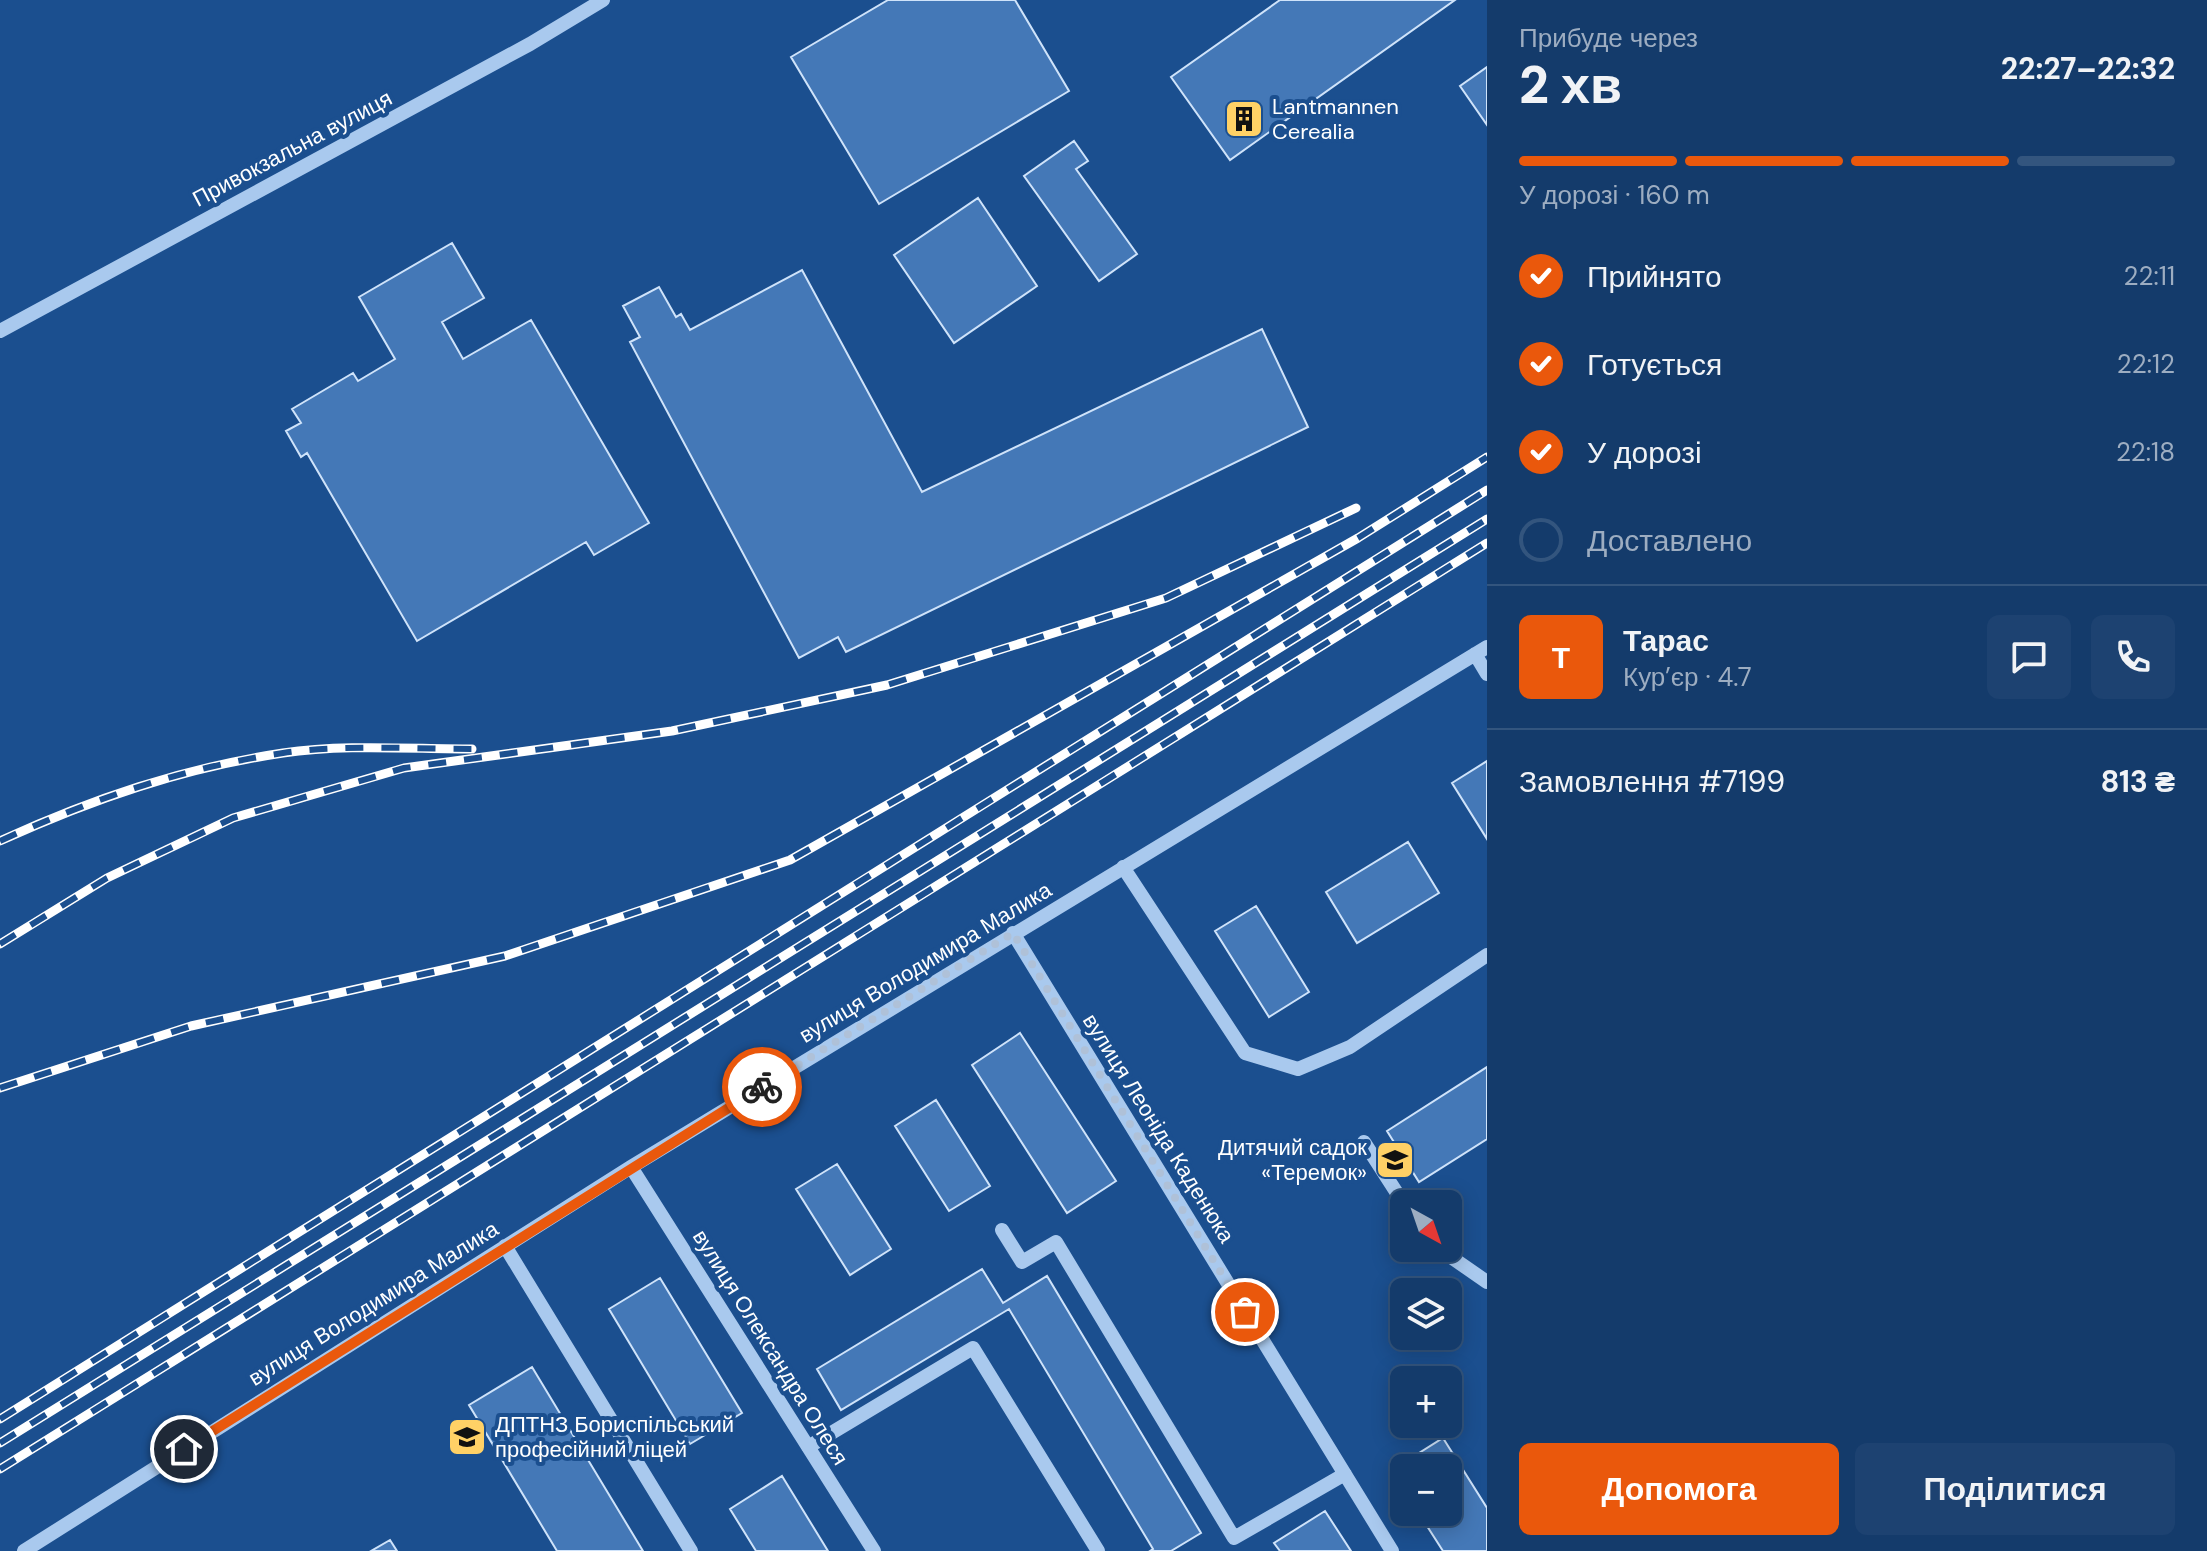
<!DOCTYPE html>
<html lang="uk">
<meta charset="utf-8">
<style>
body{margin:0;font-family:"DM Sans",sans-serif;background:#1d4271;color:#f1f3f6;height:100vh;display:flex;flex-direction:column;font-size:30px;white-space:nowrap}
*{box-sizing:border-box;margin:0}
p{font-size:26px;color:#9dadc1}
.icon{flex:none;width:44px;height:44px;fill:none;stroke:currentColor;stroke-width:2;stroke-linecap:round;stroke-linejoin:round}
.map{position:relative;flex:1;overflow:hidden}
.panel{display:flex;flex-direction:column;background:#143b6b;width:720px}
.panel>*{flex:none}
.needle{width:52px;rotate:140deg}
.buttons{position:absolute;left:1390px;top:1190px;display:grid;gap:16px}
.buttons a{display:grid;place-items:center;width:72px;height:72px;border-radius:12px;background:#143b6b;box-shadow:0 4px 20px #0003,0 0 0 2px #33557e;font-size:40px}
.pin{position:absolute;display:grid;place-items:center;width:68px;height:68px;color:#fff;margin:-34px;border:4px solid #fff;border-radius:50%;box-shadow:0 2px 8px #0007}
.courier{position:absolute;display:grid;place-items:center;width:80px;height:80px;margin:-40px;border:6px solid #ea580c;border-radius:50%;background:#fff;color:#222;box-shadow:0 2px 10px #0007}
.summary em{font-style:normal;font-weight:800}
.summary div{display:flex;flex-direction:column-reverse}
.summary{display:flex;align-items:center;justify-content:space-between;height:136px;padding:0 32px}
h1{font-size:52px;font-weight:800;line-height:60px}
.bar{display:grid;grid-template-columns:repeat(4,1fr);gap:12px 8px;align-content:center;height:96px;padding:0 32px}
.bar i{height:10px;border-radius:6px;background:#33557e}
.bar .on{background:#ea580c}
.bar p{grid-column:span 4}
.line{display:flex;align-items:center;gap:20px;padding:0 32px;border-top:2px solid #33557e}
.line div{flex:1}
.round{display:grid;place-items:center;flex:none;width:84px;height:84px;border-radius:12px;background:#1d4271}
ol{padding:0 32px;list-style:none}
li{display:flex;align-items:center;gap:24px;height:88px}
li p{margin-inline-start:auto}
li .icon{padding:8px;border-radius:50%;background:#ea580c;color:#fff;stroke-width:4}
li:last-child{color:#9dadc1}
li i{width:44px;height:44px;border:4px solid #33557e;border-radius:50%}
.button{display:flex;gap:16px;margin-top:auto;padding:16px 32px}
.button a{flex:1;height:92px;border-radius:12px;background:#ea580c;color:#fff;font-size:32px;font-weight:800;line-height:92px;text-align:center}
.button a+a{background:#1d4271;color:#f1f3f6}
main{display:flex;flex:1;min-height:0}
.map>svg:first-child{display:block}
</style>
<main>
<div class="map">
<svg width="1487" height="1551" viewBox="0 0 1487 1551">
<rect width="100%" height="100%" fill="#1b4f8f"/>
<path fill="#4478b7" stroke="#cfe3fa" stroke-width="2" d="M888 0H1015L1069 91 879 204 791 57Z
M1280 0H1455L1230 160 1171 77Z
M1487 67V125L1460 86Z
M1074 141 1088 161 1076 169 1137 254 1099 281 1024 176Z
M978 198 1037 286 954 343 894 255Z
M452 243 484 298 442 322 463 359 531 320 649 523 594 555 586 542 417 641 307 453 301 457 286 431 301 423 292 409 353 373 358 381 395 359 359 297Z
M802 270 922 492 1262 329 1308 427 846 652 838 637 799 658 630 342 640 337 623 306 659 287 676 317 681 314 690 330Z
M1487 761V839L1452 783Z
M1408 842 1439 893 1357 943 1326 892Z
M1256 906 1309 992 1269 1017 1215 931Z
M1020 1033 1116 1181 1067 1213 972 1065Z
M1487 1067V1139L1419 1182 1387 1131Z
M936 1100 990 1186 949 1211 895 1126Z
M837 1164 891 1249 850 1275 796 1189Z
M982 1269 1003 1303 1047 1276 1201 1533 1171 1551H1150L1153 1549 1009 1309 841 1410 817 1369Z
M660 1278 742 1413 690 1444 609 1309Z
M532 1367 643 1551H557L469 1405Z
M1443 1438 1487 1508V1551H1443L1418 1512H1448V1468H1404V1490L1392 1470Z
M782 1476 828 1551H756L730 1509Z
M1325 1511 1351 1551H1280L1274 1543Z
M390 1540 397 1551H371Z"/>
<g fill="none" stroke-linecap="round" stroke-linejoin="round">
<path stroke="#a9c9ee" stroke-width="14" d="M0 331 530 44 603 0
M1475 654 1487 674
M1123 867 1245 1053 1298 1069 1350 1047 1487 955
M1013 933 1392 1551
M1364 1142 1404 1204
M631 1167 874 1551
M1002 1230 1022 1262 1056 1242 1234 1538 1345 1474
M505 1246 691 1551
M1438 1248 1487 1282
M808 1447 973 1348 1098 1551
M24 1551 631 1167 1487 647"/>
<defs>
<path id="rail" d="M0 841C92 799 183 768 283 753 344 744 410 749 472 749
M0 944 107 878 233 818 404 768 672 731 887 685 1166 598 1356 508
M0 1088 191 1026 505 956 790 860 1358 538 1487 457
M0 1419 1487 490
M0 1443 1487 519
M0 1469 1487 543"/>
</defs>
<use href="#rail" stroke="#fff" stroke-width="9"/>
<use href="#rail" stroke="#1b4f8f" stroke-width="6" stroke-dasharray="18" stroke-linecap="butt"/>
</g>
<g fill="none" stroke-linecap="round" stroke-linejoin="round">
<path stroke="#afc1d8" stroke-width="8" stroke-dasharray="0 14.4" d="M762 1087 1013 933 1245 1312"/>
<path stroke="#ea580c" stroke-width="10" d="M184 1449 762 1087"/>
</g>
<defs>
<symbol id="building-square" viewBox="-11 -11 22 22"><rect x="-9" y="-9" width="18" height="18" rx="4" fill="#ffd166" stroke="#1b4f8f"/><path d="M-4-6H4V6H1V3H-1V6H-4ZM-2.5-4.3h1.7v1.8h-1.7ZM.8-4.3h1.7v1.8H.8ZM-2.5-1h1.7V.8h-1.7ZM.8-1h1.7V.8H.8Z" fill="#111"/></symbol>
<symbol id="school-square" viewBox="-11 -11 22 22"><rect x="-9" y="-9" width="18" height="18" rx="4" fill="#ffd166" stroke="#1b4f8f"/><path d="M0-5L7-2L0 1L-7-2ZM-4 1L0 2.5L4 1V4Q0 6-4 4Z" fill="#111"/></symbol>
<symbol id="university-square" viewBox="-11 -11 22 22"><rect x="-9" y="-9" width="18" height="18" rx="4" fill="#ffd166" stroke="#1b4f8f"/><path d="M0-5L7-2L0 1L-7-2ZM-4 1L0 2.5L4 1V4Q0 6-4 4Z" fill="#111"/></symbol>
</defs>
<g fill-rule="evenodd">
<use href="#building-square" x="1222" y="97" width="44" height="44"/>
<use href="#school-square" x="1373" y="1138" width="44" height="44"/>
<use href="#university-square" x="445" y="1415" width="44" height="44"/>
</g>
<g text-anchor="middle" stroke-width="8" stroke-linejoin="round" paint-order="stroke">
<g font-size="22" fill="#fff" stroke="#1b4f8f" text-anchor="start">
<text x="1272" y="114">Lantmannen<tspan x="1272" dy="25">Cerealia</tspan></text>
<text x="1367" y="1155" text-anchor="end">Дитячий садок<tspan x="1367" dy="25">«Теремок»</tspan></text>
<text x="495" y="1432">ДПТНЗ Бориспільський<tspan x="495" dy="25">професійний ліцей</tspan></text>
</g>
<g font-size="22" fill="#fff" stroke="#1b4f8f">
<text transform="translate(292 148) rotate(-28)" y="8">Привокзальна вулиця</text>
<text transform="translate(925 962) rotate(-31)" y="8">вулиця Володимира Малика</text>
<text transform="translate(1159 1128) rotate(58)" y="8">вулиця Леоніда Каденюка</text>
<text transform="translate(373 1303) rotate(-32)" y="8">вулиця Володимира Малика</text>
<text transform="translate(771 1347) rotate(58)" y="8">вулиця Олександра Олеся</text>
</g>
</g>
</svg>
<div class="buttons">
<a><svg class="needle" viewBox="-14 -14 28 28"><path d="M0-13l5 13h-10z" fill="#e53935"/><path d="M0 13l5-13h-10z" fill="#9dadc1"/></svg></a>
<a><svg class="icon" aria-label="layers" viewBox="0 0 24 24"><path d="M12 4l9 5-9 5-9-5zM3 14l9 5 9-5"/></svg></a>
<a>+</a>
<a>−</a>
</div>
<div class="pin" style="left:1245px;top:1312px;background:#ea580c"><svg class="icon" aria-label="bag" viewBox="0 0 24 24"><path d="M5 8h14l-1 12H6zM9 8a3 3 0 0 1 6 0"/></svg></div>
<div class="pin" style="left:184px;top:1449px;background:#1f2937"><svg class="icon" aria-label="home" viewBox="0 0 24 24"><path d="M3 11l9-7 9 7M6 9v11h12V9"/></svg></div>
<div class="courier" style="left:762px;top:1087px"><svg class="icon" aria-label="bike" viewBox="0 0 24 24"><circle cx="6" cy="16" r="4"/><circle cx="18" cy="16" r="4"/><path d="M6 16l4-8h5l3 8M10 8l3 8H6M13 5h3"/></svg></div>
</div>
<section class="panel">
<div class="summary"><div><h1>2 хв</h1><p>Прибуде через</p></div><em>22:27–22:32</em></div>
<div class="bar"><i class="on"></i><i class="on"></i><i class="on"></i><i></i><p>У дорозі · 160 m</p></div>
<ol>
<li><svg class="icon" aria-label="check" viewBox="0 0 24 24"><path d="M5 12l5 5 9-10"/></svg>Прийнято<p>22:11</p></li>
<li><svg class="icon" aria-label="check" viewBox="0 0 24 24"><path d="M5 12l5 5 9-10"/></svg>Готується<p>22:12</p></li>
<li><svg class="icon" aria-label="check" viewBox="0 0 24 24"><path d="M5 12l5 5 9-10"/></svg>У дорозі<p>22:18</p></li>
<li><i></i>Доставлено</li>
</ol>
<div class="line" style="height:144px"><b class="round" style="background:#ea580c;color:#fff">Т</b><div><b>Тарас</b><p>Кур’єр · 4.7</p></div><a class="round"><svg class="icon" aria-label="chat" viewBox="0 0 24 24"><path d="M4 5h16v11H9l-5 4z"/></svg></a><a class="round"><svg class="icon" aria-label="phone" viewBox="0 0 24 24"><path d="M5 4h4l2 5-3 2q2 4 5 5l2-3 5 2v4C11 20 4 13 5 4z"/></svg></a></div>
<div class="line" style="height:104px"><div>Замовлення #7199</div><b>813 ₴</b></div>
<div class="button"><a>Допомога</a><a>Поділитися</a></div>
</section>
</main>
